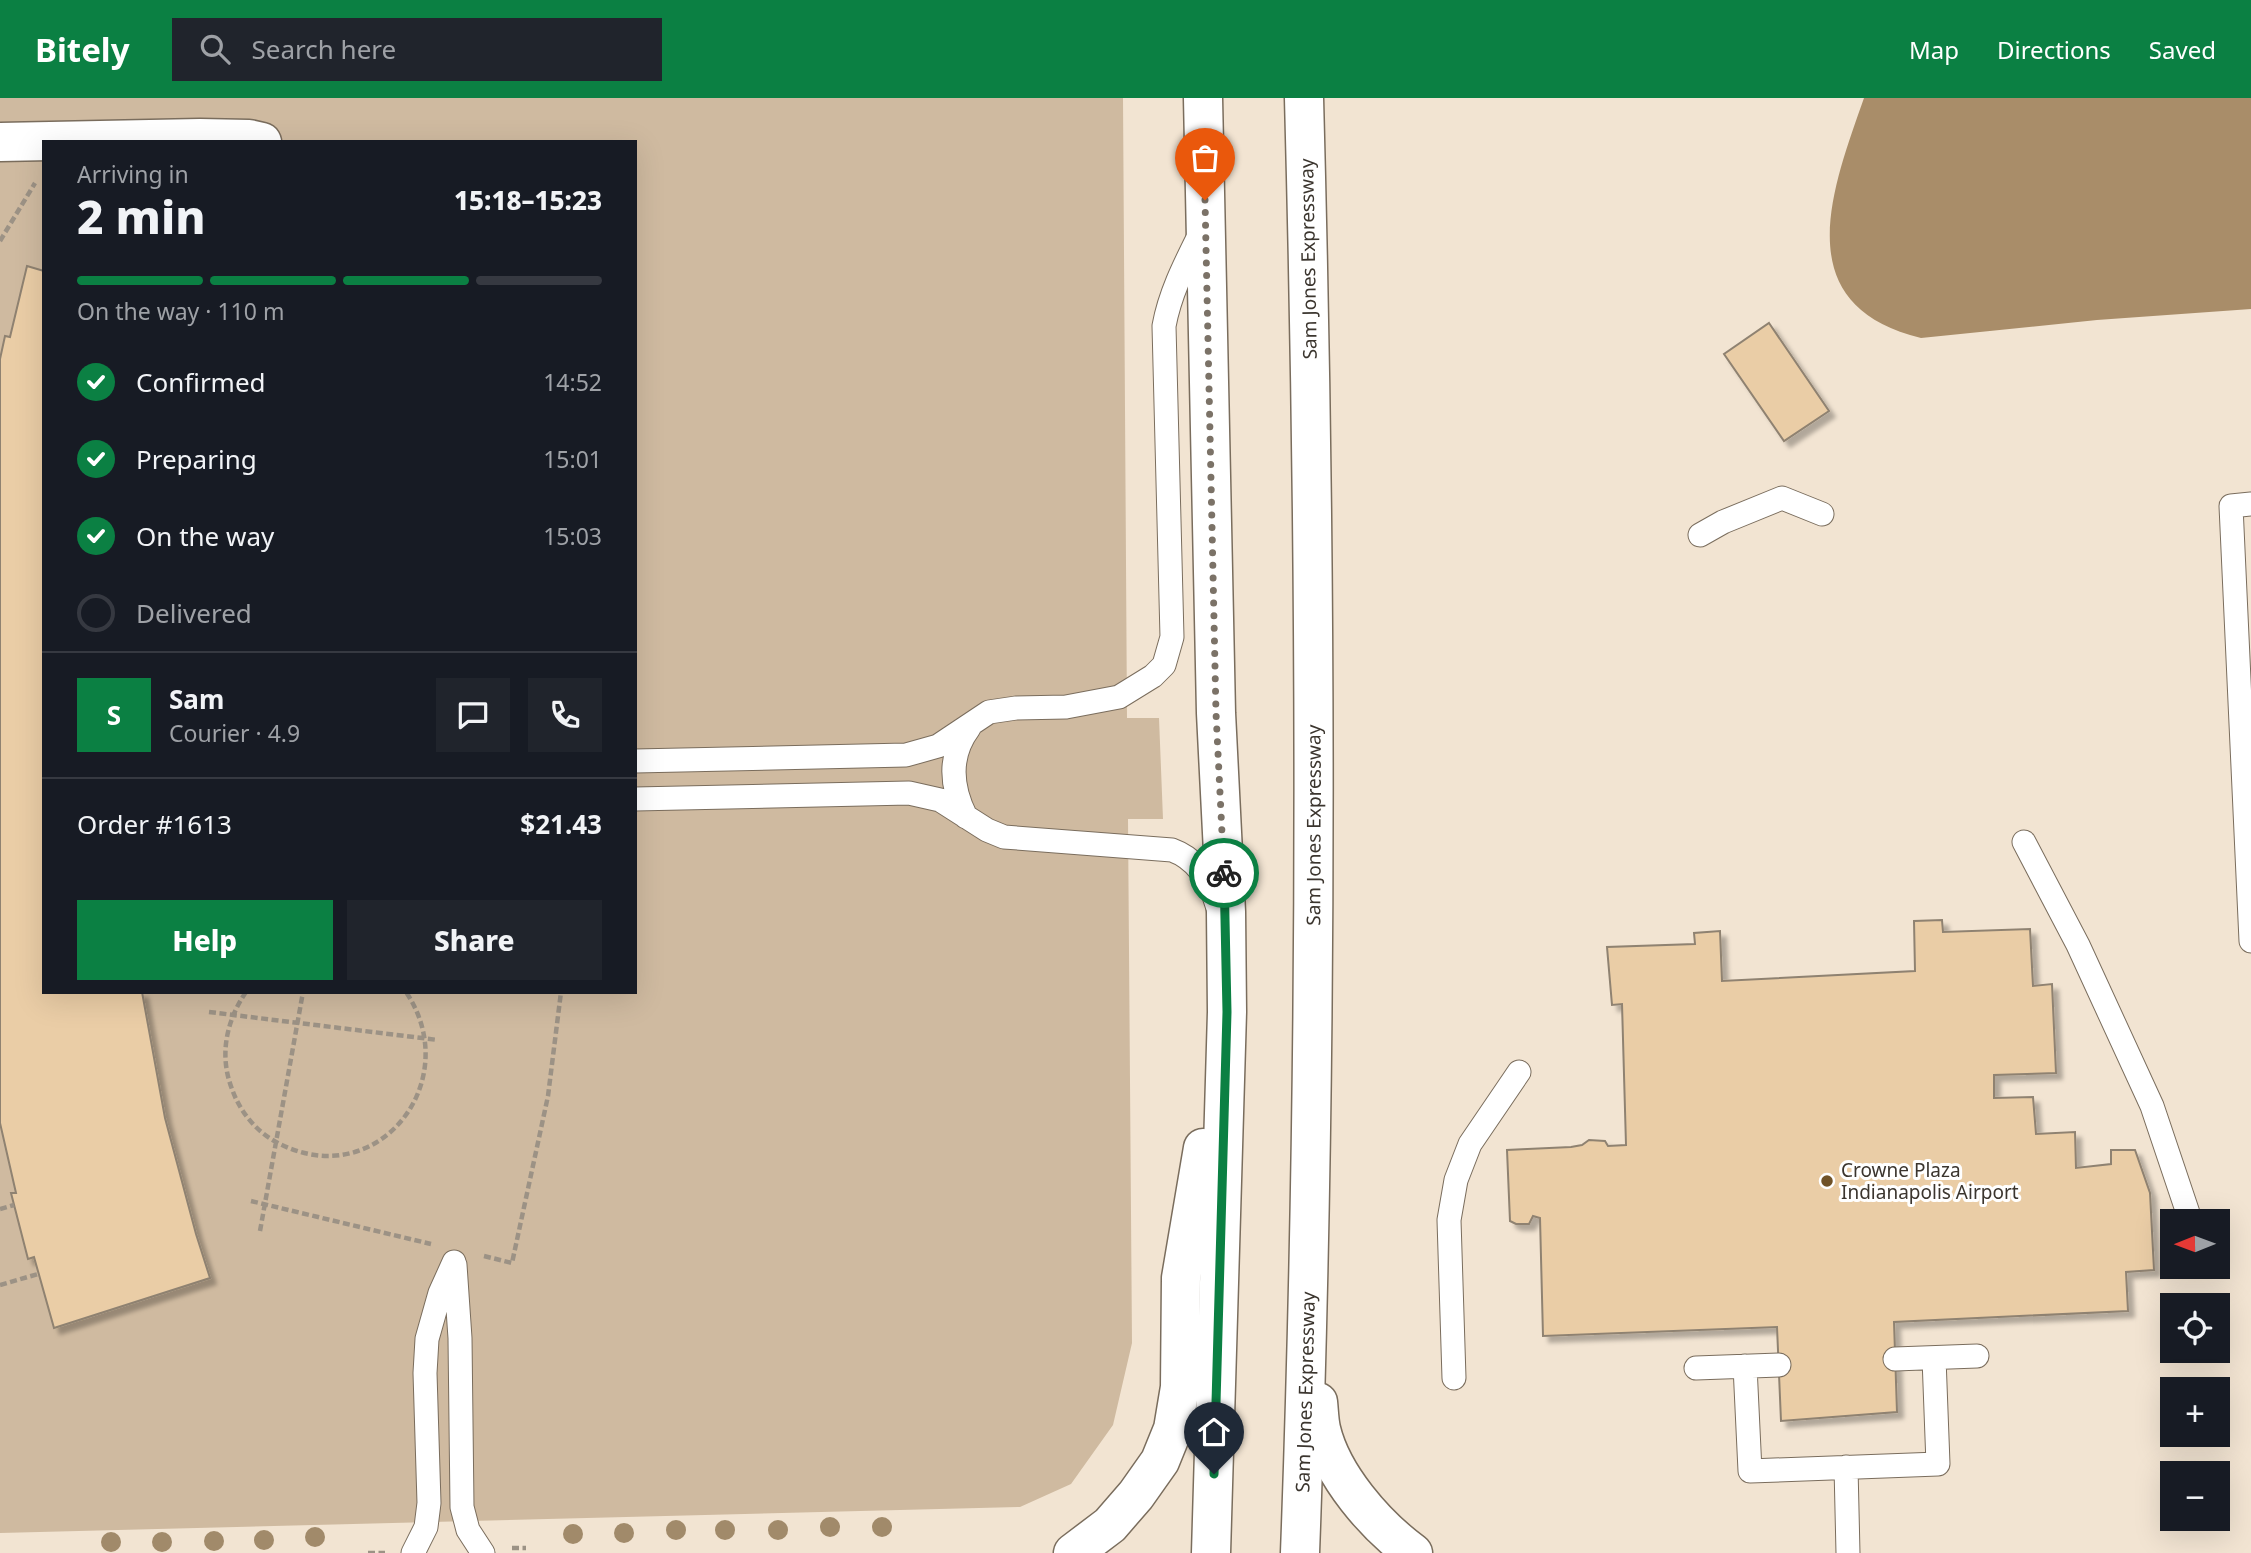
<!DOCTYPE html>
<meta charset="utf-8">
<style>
body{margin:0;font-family:"Noto Sans",sans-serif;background:#20242c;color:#f1f3f6;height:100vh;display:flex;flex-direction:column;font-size:26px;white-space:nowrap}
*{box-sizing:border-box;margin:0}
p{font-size:23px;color:#9ea1a6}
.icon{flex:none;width:38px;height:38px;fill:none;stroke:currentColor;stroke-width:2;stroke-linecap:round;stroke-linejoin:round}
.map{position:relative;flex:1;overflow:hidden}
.side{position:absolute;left:42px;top:42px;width:595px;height:854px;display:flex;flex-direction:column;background:#171b24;border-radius:0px;box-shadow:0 7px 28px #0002}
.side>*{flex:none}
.needle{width:46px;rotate:269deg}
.fabs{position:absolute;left:2160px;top:1111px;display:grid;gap:14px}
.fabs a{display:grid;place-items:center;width:70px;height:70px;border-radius:0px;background:#171b24;box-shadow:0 7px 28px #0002;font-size:35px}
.pin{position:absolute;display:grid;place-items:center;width:60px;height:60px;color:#fff;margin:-72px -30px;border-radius:50% 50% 50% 0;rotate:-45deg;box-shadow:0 0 7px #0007}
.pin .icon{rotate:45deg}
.courier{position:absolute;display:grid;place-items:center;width:70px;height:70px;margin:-35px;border:5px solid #0b8043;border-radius:50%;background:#fff;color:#222;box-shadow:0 2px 9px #0007}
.headline em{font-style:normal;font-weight:800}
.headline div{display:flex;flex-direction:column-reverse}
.headline{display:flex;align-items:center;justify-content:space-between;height:119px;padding:0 35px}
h1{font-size:46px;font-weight:800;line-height:52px}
.bar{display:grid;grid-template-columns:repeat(4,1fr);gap:10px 7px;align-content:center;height:84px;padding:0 35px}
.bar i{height:9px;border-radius:5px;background:#363941}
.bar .selected{background:#0b8043}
.bar p{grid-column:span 4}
.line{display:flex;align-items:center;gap:18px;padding:0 35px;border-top:2px solid #363941}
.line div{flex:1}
.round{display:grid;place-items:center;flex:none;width:74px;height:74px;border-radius:0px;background:#20242c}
ol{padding:0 35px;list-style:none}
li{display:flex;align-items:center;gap:21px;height:77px}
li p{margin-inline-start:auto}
li .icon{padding:7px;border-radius:50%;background:#0b8043;color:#fff;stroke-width:4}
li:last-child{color:#9ea1a6}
li i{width:38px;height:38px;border:4px solid #363941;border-radius:50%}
.primary-button{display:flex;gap:14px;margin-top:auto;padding:14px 35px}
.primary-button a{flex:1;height:80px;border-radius:0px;background:#0b8043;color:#fff;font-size:28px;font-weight:800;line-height:80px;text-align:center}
.primary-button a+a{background:#20242c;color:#f1f3f6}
header{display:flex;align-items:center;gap:42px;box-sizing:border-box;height:98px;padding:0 35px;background:#0b8043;color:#fff}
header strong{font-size:33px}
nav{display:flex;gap:38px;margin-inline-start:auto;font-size:24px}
.search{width:490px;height:63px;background:#20242c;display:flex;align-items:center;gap:18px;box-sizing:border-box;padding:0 24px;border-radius:0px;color:#9ea1a6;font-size:26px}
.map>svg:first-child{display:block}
</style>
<header>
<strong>Bitely</strong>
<div class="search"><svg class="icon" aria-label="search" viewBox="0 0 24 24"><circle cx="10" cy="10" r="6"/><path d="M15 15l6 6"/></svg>Search here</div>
<nav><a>Map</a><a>Directions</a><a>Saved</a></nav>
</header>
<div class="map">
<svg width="2251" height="1455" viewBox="0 0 2251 1455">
<defs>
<filter id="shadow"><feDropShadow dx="6" dy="6" stdDeviation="2" flood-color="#0004"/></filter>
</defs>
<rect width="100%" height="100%" fill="#f2e4d2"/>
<path fill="#cfbaa0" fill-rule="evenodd" d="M0 0H1123L1127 620H1159L1163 721H1128L1132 1245 1113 1327 1071 1386 1020 1409 0 1435ZM44 44H635V894H44Z"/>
<path fill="#a98d69" d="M1864 0H2251V211L2097 222 1921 240C1787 207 1831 94 1864 0Z"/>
<path fill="#eacda6" stroke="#8f8271" stroke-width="2" filter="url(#shadow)" d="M27 168 44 173V894H142L165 1020 196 1136 210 1180 54 1230 34 1159 28 1161 11 1095H16L0 1025V261L5 238 10 239Z
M1769 225 1829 313 1784 343 1724 256Z
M1942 822 1943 834 2030 831 2033 888 2052 886 2056 975 1994 977V1000L2033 999 2036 1036 2075 1034 2076 1070 2111 1066V1052H2135L2150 1095 2154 1172 2126 1174 2128 1213 1894 1224 1897 1314 1781 1323 1777 1229 1543 1238 1540 1120 1533 1118 1529 1126H1516L1510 1123 1507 1052 1571 1049 1582 1047 1589 1042 1605 1043 1608 1048 1626 1047 1622 906 1612 907 1607 849 1695 846 1694 835 1720 833 1722 883 1915 873 1914 823Z"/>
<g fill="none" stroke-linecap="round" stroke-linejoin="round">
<defs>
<path id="lane" d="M2251 406 2231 408 2251 843
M1700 437 1723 424 1782 400 1822 416
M635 663 906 657 938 648 989 614 1016 610 1066 609 1119 599 1153 578 1164 567 1172 539 1164 228C1170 195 1185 166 1200 136
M635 701 909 695 940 702 987 732 1004 739 1172 752C1197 761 1210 783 1217 807
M966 719C951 689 948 658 969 630
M2024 744 2078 847 2152 1008 2191 1124
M455 1167 460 1240 462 1409 468 1432 483 1455
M1895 1261 1977 1258
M1745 1268 1750 1373 1938 1366 1934 1260
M1696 1270 1779 1267
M1454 1280 1449 1122 1456 1082 1470 1046 1519 974
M1846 1369 1848 1455
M413 1455 426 1429 429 1405 425 1275 427 1241 440 1195 454 1164"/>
<path id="street" d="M0 44 200 40 249 41 262 44"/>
<g id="secondary">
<path d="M1203 0 1216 615 1226 814 1227 914 1211 1455"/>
<path d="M1318 1304C1319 1313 1319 1322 1321 1331 1332 1378 1375 1427 1413 1455"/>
<path d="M1073 1455 1110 1427 1136 1397 1160 1363 1173 1331 1180 1289 1181 1180 1203 1050"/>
<path id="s1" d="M1300 1455C1318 970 1317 485 1304 0"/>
</g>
</defs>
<use href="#lane" stroke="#7a6d5d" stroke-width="25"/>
<use href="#street" stroke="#7a6d5d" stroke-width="41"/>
<use href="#secondary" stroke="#7a6d5d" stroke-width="41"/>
<path stroke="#9c9285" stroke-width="4.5" stroke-dasharray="7 3.5" stroke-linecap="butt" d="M0 143 35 85
M246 894C226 923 219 958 232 991 240 1014 257 1035 280 1046 378 1095 466 983 406 894
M209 914 438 942
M251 1103 431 1146
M0 1111 14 1107
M260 1133 303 894
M484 1158 512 1165 548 998 561 894
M0 1187 38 1176
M512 1450H526
M368 1455H385"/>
<use href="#lane" stroke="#fff" stroke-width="23"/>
<use href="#street" stroke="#fff" stroke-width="38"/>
<use href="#secondary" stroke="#fff" stroke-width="38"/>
</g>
<g fill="#a18a6a">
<circle cx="830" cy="1429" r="10"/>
<circle cx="882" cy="1429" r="10"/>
<circle cx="676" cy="1432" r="10"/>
<circle cx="725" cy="1432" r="10"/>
<circle cx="778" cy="1432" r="10"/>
<circle cx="624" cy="1435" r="10"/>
<circle cx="573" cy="1436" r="10"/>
<circle cx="315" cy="1439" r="10"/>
<circle cx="264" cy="1442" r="10"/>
<circle cx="214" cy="1443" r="10"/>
<circle cx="111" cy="1444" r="10"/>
<circle cx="162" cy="1444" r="10"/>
</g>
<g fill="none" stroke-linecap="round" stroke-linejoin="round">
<path stroke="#7b7267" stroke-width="7" stroke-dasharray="0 12.6" d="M1205 102 1216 615 1224 775"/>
<path stroke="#0b8043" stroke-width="9" d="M1214 1376 1227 914 1224 775"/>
</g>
<circle fill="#705227" stroke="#fff" stroke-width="2.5" cx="1827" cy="1083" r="7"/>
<g text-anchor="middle" stroke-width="6" stroke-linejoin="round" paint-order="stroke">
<g font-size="19" fill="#3b352e" stroke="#fff">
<text transform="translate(1308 161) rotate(-91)" y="7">Sam Jones Expressway</text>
<text dy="7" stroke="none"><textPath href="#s1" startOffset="728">Sam Jones Expressway</textPath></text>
<text dy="7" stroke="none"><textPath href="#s1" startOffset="161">Sam Jones Expressway</textPath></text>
</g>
<g font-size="19" fill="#3b352e" stroke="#fff" text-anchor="start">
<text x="1841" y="1079">Crowne Plaza<tspan x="1841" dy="22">Indianapolis Airport</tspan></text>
</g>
</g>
</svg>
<div class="fabs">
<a><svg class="needle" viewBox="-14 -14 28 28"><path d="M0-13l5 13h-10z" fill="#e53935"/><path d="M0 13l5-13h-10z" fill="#9ea1a6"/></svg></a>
<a><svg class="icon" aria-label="locate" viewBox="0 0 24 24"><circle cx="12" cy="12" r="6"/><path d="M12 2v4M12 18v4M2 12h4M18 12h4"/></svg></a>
<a>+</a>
<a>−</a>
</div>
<div class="pin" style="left:1205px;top:102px;background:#ea580c"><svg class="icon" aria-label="bag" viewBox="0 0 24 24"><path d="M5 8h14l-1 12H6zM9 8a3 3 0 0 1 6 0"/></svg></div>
<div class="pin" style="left:1214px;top:1376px;background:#1f2937"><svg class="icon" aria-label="home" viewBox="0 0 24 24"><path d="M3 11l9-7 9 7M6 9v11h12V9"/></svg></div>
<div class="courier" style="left:1224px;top:775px"><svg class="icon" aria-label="bike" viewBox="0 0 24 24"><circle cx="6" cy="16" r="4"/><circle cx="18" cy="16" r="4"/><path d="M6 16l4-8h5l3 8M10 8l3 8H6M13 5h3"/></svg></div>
<section class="side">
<div class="headline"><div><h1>2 min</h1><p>Arriving in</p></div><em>15:18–15:23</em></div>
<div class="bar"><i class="selected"></i><i class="selected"></i><i class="selected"></i><i></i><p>On the way · 110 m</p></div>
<ol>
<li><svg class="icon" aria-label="check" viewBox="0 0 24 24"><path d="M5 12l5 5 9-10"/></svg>Confirmed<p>14:52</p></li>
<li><svg class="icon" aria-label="check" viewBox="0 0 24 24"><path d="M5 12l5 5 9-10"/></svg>Preparing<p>15:01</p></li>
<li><svg class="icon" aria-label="check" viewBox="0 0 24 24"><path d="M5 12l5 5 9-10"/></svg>On the way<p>15:03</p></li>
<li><i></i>Delivered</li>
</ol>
<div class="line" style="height:126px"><b class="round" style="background:#0b8043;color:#fff">S</b><div><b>Sam</b><p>Courier · 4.9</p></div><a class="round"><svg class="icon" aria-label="chat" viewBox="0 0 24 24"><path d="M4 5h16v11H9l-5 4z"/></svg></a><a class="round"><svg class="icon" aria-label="phone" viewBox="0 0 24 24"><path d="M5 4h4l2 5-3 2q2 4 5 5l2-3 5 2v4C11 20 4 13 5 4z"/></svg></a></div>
<div class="line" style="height:91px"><div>Order #1613</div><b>$21.43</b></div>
<div class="primary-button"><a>Help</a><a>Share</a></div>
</section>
</div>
